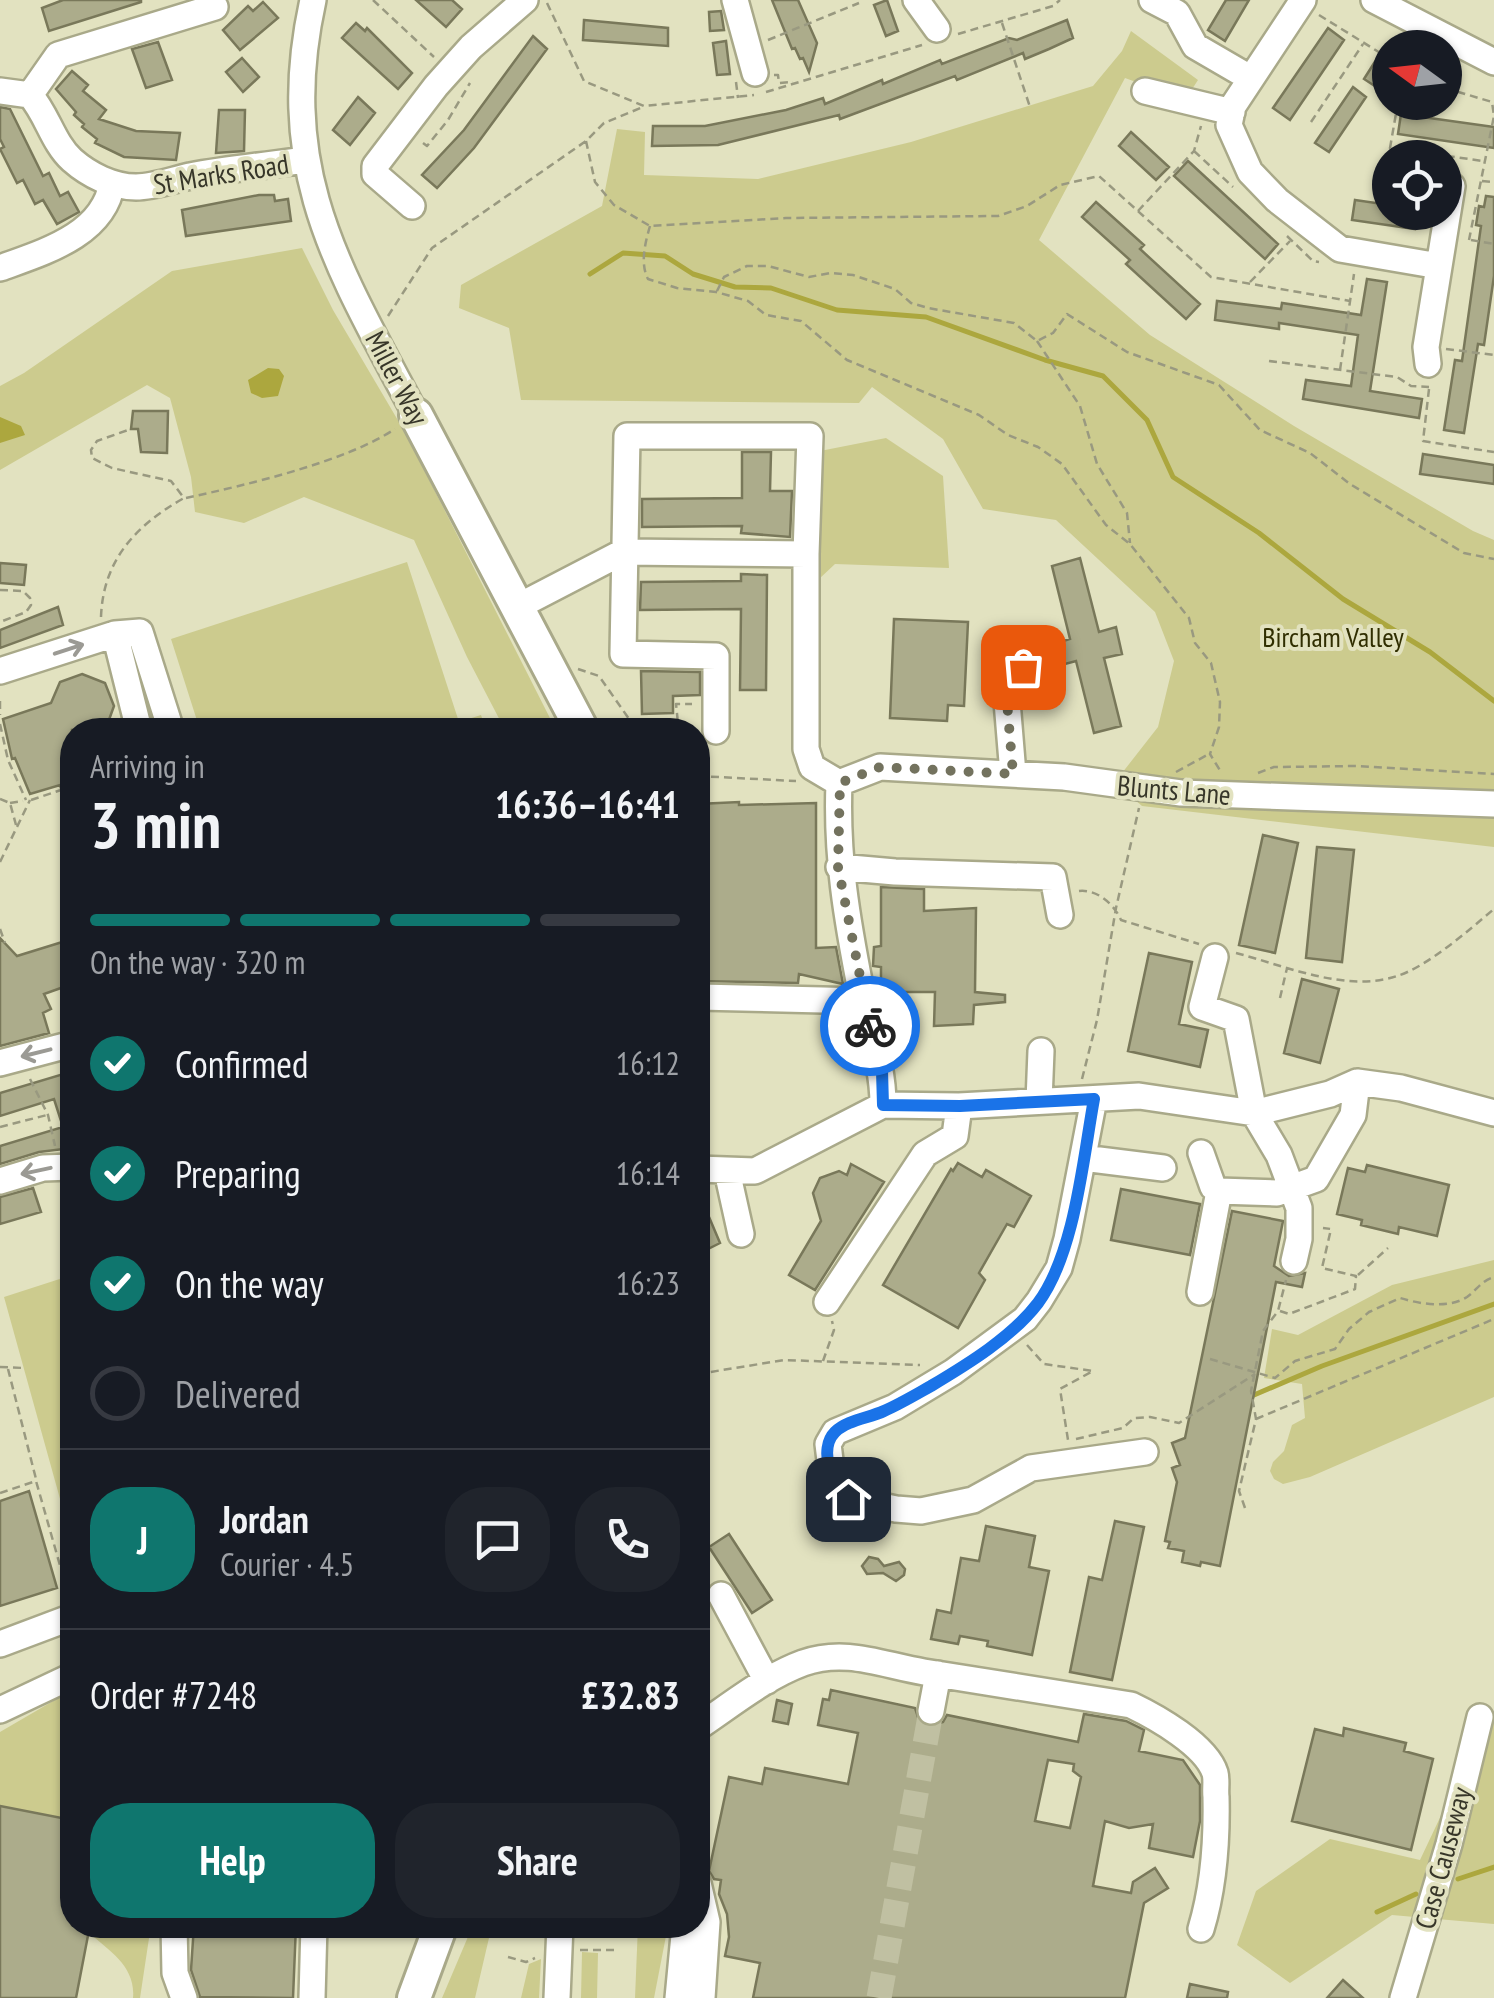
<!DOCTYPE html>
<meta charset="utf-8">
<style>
body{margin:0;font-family:"PT Sans Narrow",sans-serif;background:#20242c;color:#f1f3f6;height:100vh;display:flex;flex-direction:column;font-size:38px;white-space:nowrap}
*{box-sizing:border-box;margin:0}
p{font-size:32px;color:#9ea1a6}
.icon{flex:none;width:55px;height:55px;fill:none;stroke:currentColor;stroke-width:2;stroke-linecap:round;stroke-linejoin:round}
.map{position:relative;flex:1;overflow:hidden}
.details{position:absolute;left:60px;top:718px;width:650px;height:1220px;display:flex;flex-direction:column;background:#171b24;border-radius:40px;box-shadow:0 2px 8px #0004}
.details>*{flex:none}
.needle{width:65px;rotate:285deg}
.controls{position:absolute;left:1372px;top:30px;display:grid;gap:20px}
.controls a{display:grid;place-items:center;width:90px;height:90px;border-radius:50%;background:#171b24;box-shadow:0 2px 8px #0004;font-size:50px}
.pin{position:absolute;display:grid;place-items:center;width:85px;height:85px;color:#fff;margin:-42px;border-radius:20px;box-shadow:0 5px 15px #0006}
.courier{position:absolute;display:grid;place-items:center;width:100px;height:100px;margin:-50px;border:8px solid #1a73e8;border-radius:50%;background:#fff;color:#222;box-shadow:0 2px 12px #0007}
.head em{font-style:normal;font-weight:600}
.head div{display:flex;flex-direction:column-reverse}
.head{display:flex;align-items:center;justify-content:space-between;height:170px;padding:0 30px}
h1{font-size:65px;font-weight:600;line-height:75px}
.bar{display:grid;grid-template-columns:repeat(4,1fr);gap:15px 10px;align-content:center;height:120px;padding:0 30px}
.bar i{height:12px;border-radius:8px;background:#363941}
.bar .selected{background:#0f766e}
.bar p{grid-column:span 4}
.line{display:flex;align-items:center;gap:25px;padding:0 30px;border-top:2px solid #363941}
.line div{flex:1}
.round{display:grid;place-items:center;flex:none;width:105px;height:105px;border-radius:40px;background:#20242c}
ol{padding:0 30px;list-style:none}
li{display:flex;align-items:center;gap:30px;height:110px}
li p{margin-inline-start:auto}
li .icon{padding:10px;border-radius:50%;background:#0f766e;color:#fff;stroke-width:4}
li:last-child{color:#9ea1a6}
li i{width:55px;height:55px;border:5px solid #363941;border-radius:50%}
.button{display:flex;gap:20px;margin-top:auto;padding:20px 30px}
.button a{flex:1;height:115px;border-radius:40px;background:#0f766e;color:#fff;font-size:40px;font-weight:600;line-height:115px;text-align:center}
.button a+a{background:#20242c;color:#f1f3f6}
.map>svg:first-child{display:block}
</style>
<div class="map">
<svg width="1494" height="1998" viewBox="0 0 1494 1998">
<rect width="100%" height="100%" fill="#e2e2c0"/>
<path fill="#cccb8e" d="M1131 31 1198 80 1185 100 1125 78 1039 240 1150 335 1294 426 1473 531 1494 540V847L1142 806 1115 782 1158 727 1174 661 1155 612 1056 520 983 509 943 439 872 387 859 403 521 400 509 328 459 308 461 285 602 206 617 129 645 132 644 175 758 179 911 142 1093 86 1122 51Z
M302 248 333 310 406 434 556 730H505L467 657 414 540 304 497 244 523 195 512 191 477 170 398 147 385 0 470V386L24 373 172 271Z
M886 438 943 476 949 568 835 564 819 579 820 451Z
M407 562 459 722 481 715 486 730H200L171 639Z
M1494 1260V1397L1310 1477 1283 1484 1274 1479 1270 1471 1273 1462 1284 1451 1292 1425 1305 1418 1302 1384 1264 1378 1272 1329 1298 1335 1392 1285Z
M72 1275V1542L4 1297Z
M72 1690V1820L0 1806V1732Z
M1494 1715V1924L1392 1915 1290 1983 1237 1945 1256 1891 1330 1839 1420 1860 1487 1718Z
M90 1925H151L140 1998H133C136 1967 110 1951 89 1933Z
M473 1925H492L475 1998H442Z
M638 1925H662L666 1936 654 1998H635Z
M582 1952 598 1953 597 1998H581Z
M541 1959 539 1998H521L529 1964Z"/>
<path fill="#aca73e" d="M268 368 279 369 284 376 278 396 262 398 251 393 248 380Z
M0 417 21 426 25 435 0 443Z"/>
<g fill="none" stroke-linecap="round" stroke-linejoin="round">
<path stroke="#aca73e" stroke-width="5" d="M590 274 623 253 665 256 693 274 735 287 771 288 837 310 926 317 1045 360 1103 376 1147 420 1173 477 1259 533 1343 599 1430 652 1494 701
M1247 1398 1322 1366 1494 1304
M1458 1879 1494 1867
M1377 1912 1416 1894"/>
</g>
<path fill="#acac8b" stroke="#79785a" stroke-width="2.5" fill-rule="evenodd" d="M63 0H141V2L49 31 42 8Z
M416 0H452L462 9 446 27Z
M772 0H798L817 43 809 72 803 58 800 59 795 48 792 49Z
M887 0 898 31 886 36 874 5Z
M1226 0H1249L1225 41 1208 30Z
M263 2 278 18 240 50 223 30 248 6 253 11Z
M721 11 724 30 710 31 709 12Z
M584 20 668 28V46L583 40Z
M1067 20 1073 38 1049 49 1025 59 1023 53 957 80 955 76 840 119 839 115 718 145 652 146 653 126H705L786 110 823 98 825 104 882 80 883 84 940 60 942 64 1009 38 1017 40Z
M356 23 365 31 367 28 412 73 398 89 342 38Z
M1328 28 1344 40 1290 120 1273 108Z
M533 36 547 49 474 148 437 188 422 175 464 130Z
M726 41 730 74 717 75 713 43Z
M158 42 172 80 146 88 132 49Z
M242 58 259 77 243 92 226 72Z
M1376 60 1390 69V96L1364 79Z
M72 71 88 85 83 91 106 110 99 119 136 131 180 133 176 160 124 157 95 143 97 139 82 127 84 124 74 115 76 112 56 89Z
M1353 87 1366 97 1329 152 1315 143Z
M358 97 375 113 350 145 333 130Z
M0 107 10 109 43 176 49 173 60 196 68 192 79 212 57 224 43 200 35 204 23 180 17 183 0 149 4 147 0 139Z
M219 110H245L244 151 216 153Z
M1401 114 1494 127V148L1398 134Z
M1131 132 1169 167 1156 180 1119 146Z
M1188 161 1278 244 1265 259 1174 176Z
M259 195H274L275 201 288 199 291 221 186 236 182 210Z
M1486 196 1494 197V276L1484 345 1478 344 1464 433 1444 430 1455 360 1462 361 1481 226 1476 225 1479 206 1484 207Z
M1355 200 1390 205V212H1417L1415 229 1352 220Z
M1096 202 1144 245 1140 249 1200 304 1186 319 1126 264 1130 260 1082 217Z
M1367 279 1387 282 1370 391 1422 399 1419 418 1303 399 1306 380 1351 386 1358 335 1279 323V329L1215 320 1217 301 1281 309 1282 303 1361 315Z
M133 411H168L167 453 141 452 138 429H131Z
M742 452H771L770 491H792L790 537 741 533 742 526 642 527V499L742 498Z
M1423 454 1494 465V484L1420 474Z
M1080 558 1099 632 1116 627 1122 654 1104 658 1121 726 1094 733 1076 661 1065 664 1060 642 1070 639 1052 566Z
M0 563 26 565 24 585 0 583Z
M741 574 767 575 766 690H740L741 609 640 610 641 582 741 581Z
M58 607 63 625 0 648V630Z
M894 619 968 622 964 706 948 705 947 721 890 718Z
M641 671 700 672V695L673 696V713L642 714Z
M82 674 105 683 114 706 106 728 72 730V814L69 815 60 785 30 794 15 758 12 759 3 719 51 703 60 682Z
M739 802V805L816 803V948L836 947 843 984 799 974 798 983 698 981V804Z
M1263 835 1298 843 1275 953 1239 945Z
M1317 847 1354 850 1342 962 1306 958Z
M881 887 924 889V911L976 908 975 992 1005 995V1002L974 1005 973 1024 934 1026 935 992H881V967L873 966 874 947 881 946Z
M0 938 17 956 72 939V984L44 994 51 1009 43 1013 49 1033 0 1046Z
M1149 953 1192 962 1179 1024 1208 1030 1200 1067 1128 1051Z
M1302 979 1339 989 1320 1063 1284 1053Z
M70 1072 72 1082V1148L39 1152 0 1164V1146L63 1127 54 1099 0 1116V1093Z
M958 1163 982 1177 986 1170 1031 1196 1014 1227 1007 1224 979 1273 985 1280 958 1328 883 1285 951 1169 953 1171Z
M851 1164 884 1182 815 1290 789 1275 821 1221 813 1193 820 1178 839 1171 847 1175Z
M1367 1165 1449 1185 1437 1236 1399 1227 1398 1234 1361 1225 1362 1220 1337 1214 1348 1168 1365 1172Z
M33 1188 41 1212 0 1224V1197Z
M1121 1189 1200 1204 1190 1255 1111 1240Z
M698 1191 720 1243 698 1254Z
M1232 1211 1283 1221 1274 1266 1289 1276 1305 1273 1302 1287 1276 1282 1220 1566 1201 1562 1200 1566 1182 1562 1184 1551 1168 1548 1170 1542 1165 1541 1177 1482 1172 1468 1180 1465 1172 1443 1185 1438Z
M29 1491 57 1588 0 1606V1501Z
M1115 1521 1144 1527 1112 1680 1070 1672 1089 1577 1102 1580Z
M986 1526 1035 1536 1029 1567 1049 1571 1032 1655 987 1646 988 1641 960 1636 958 1644 931 1639 937 1610 951 1613 961 1558 979 1561Z
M729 1534 772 1600 752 1613 709 1547Z
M869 1557 878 1559 884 1566 899 1562 905 1569 904 1575 896 1581 883 1573 867 1574 862 1566Z
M831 1690 915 1708 920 1723 929 1727 943 1722 947 1715 1078 1742 1084 1714 1126 1721 1144 1730 1139 1751 1183 1760 1200 1785V1821L1193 1857 1149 1848 1153 1824 1129 1828 1105 1821 1093 1886 1131 1893 1133 1882 1155 1868 1168 1888 1144 1903 1125 1998H753L760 1963 725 1956 729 1937 727 1914 719 1894 721 1880 714 1879 709 1871 729 1777 762 1784 765 1768 848 1784 858 1733 818 1725 823 1699 829 1700ZM1048 1760 1074 1764 1073 1771 1081 1777 1070 1828 1035 1821Z
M777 1700 792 1704 788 1724 773 1721Z
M1344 1728 1406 1743 1404 1751 1433 1759 1411 1850 1292 1821 1315 1729 1343 1736Z
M0 1806 72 1820V1925H90L76 1998H0Z
M194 1925H296L293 1998 200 1997 191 1970Z
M1343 1980 1363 1998H1327Z
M1190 1984 1228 1992 1227 1998H1187Z"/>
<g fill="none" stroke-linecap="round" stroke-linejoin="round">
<path stroke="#c0c0a2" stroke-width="25" stroke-dasharray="25 12" stroke-linecap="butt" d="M879 1998 931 1711"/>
<defs>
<path id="minor" d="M313 0C275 172 339 269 416 415
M735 0 755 73
M916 0 937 29
M1152 0 1177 13 1195 46 1250 78
M1303 0 1233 106 1229 125 1250 172 1277 200 1340 249 1439 266
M1374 0 1494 62
M0 91 30 95C47 114 53 143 72 160 89 175 113 187 136 187 154 187 172 180 190 176 228 169 267 165 306 160
M1145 91 1232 112
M30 95 58 55 215 7
M412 206 375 174V166L436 86 471 47 525 0
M0 268C44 252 104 235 112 183
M1428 364 1426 347 1452 186
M519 606 623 552 806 554V749L812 767 839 783
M115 634 139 730
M0 671 115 634 140 632 171 730
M716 731V656L623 654 627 436H810L806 554
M1013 774 1005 677 1041 657
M839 783 880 767 1064 777 1181 793 1494 804
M839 783C836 856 847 920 861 991 869 1032 883 1063 883 1105
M839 867 895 872 1053 877 1060 915
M1215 957 1202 1007 1236 1019 1254 1113 1279 1155 1299 1208V1239L1294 1261
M698 997 863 1001
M0 1063 72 1044
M1094 1099 1067 1239 1059 1268 1039 1301 1025 1319 953 1372 895 1407 835 1432 828 1444 832 1477 834 1486 848 1499 896 1509 921 1511 973 1500 1031 1468 1145 1452
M1039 1101 1041 1051
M1201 1153 1213 1187 1219 1191 1277 1193 1316 1179 1353 1115 1357 1082
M1083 1158 1163 1168
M698 1169 755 1171 883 1105 959 1106 1139 1096 1254 1113 1330 1094 1357 1082 1401 1088 1494 1113
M727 1171 741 1234
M0 1181 43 1168 72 1167
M1200 1292 1219 1191
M827 1302 925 1154 955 1136 959 1106
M721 1595 767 1681
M0 1644 72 1617
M0 1710 72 1676
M931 1711 938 1674
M698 1727C731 1705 765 1677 803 1663 846 1648 882 1665 924 1672 993 1683 1062 1694 1131 1705 1156 1717 1206 1745 1215 1773 1217 1780 1215 1790 1216 1797 1217 1842 1214 1886 1201 1929
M698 1883 707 1922 702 1998
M174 1925 175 1973 184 1998
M312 1998 314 1925
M557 1998 560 1925
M678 1998 685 1925
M1403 1998 1449 1844 1480 1717"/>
<path id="major" d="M416 415 582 730
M414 1998 441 1925"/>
</defs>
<use href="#minor" stroke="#a9a989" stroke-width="30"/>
<use href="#major" stroke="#a9a989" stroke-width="38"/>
<path stroke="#999980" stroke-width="2.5" stroke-dasharray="8 5" stroke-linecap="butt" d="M373 0 434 57
M547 3 584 81 644 106 754 95
M1319 15 1390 59
M1002 23 1030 107
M958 34 1053 6 1060 0
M768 40 859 3
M774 75H778L779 83 793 82
M736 82 738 98
M1445 88 1492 102 1494 116 1469 240
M766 92 922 45
M1398 102 1390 148 1483 161
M1311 122 1363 44
M586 141 595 182 614 205 650 226 786 218 998 216 1027 206 1060 185 1099 176 1211 277 1350 301
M423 143 427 146 448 120 470 83
M1194 151 1233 187
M1482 181 1494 182
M1138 211 1194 151 1201 126
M650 226C645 243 640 264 648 279L677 288 716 292 748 301 766 315 801 321 847 360 979 415 1008 435 1038 447 1062 464 1106 525 1130 544 1189 618 1195 643 1211 663 1220 702 1219 727 1210 754 1221 772
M1287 236 1313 261 1319 262
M1471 240 1494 244
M1250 282 1290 241
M717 291 724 277 747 266H768L809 277 830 273 853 275 895 289 911 303 928 308 1014 323 1037 341 1053 333 1067 314 1127 352 1219 385 1260 430 1310 453 1350 484 1464 553 1494 559
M388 316 432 248 586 141 604 123 643 107
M1037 341 1080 406 1097 464 1127 513 1130 543
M1446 349 1494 355
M1269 361 1397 377 1411 386 1429 387
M1340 370 1354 274
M1429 389 1423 441 1494 452
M186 498C246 485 345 462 395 429
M0 590 23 591 30 598 31 605 26 612 0 622
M101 617C103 560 136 525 184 498L171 481 112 468 92 458 91 450 97 441 131 429
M578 669 599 676 634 726 655 728 678 723 676 704H692
M0 701V715
M0 724 8 760 26 800
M1176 772 1209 754
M1258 773 1274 767 1358 766 1494 774
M698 776 796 781
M0 799 10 803 16 825
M31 800 64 789
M10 803 23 801
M0 862 30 800
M1079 891C1097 889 1114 904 1121 920L1199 944
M0 929 5 943
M1236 953C1286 966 1346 993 1397 976 1427 967 1469 930 1494 909
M1280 998 1287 968
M30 1079 48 1115 55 1146
M1082 1079 1097 1020 1116 908 1139 808
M0 1127 47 1115
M1358 1275 1388 1248
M1280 1311 1289 1314 1355 1289 1356 1276 1322 1268 1331 1229 1323 1228
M1027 1345 1044 1364 1093 1371 1060 1389 1068 1440
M1210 1359 1275 1378 1295 1361 1335 1349 1349 1329 1369 1312 1400 1298C1420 1304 1448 1309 1467 1297 1478 1289 1481 1281 1494 1277
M823 1361 834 1330 832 1321
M0 1367 24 1368
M8 1369 36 1479
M698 1374 784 1360 920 1365
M1256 1419 1494 1319
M1076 1439 1123 1428 1134 1418 1150 1417 1179 1423 1255 1374
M0 1493 36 1481 69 1597
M1245 1508 1239 1491 1256 1419 1251 1391 1263 1331 1278 1311 1286 1280
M580 1950H615
M508 1957 526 1962 535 1958"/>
<use href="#minor" stroke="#fff" stroke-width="25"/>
<use href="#major" stroke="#fff" stroke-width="32"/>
</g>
<defs><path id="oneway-shaft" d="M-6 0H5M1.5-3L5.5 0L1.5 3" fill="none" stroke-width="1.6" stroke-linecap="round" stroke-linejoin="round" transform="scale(2.5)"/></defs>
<g stroke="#9b9a94">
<use href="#oneway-shaft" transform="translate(69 649) rotate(-18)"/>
<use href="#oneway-shaft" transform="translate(36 1053) rotate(166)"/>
<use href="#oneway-shaft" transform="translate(36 1171) rotate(168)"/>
</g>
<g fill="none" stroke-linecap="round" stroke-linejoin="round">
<path stroke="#73725e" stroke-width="10" stroke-dasharray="0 18" d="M870 1026 838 867 840 783 880 767 1013 774 1005 677 1023 667"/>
<path stroke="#1a73e8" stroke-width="12" d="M848 1499C832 1487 818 1449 835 1432 847 1420 869 1418 884 1411 900 1404 915 1395 931 1386 968 1364 1012 1337 1038 1303 1075 1253 1083 1159 1094 1099L960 1106 883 1105 882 1071 870 1026"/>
</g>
<g text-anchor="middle" stroke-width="8" stroke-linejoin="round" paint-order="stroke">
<g font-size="28" fill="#373629" stroke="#e2e2c0">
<text transform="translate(221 174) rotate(-9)" y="10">St Marks Road</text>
<text transform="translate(397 378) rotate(62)" y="10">Miller Way</text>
<text transform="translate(1174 790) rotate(5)" y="10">Blunts Lane</text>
<text transform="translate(1443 1858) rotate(-75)" y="10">Case Causeway</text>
</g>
<g font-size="28" fill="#302e01" stroke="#e2e2c0">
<text x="1333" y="647">Bircham Valley</text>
</g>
</g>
</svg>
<div class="controls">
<a><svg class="needle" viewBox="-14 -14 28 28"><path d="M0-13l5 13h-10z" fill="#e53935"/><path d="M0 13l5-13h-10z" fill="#9ea1a6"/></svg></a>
<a><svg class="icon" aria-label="locate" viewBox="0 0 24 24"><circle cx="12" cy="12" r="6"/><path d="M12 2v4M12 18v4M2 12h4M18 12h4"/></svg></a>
</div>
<div class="pin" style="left:1023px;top:667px;background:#ea580c"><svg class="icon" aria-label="bag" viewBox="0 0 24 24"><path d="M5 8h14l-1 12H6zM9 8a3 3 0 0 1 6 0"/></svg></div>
<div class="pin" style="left:848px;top:1499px;background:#1f2937"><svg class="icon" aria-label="home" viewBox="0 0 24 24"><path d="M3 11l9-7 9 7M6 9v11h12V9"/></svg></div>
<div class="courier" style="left:870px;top:1026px"><svg class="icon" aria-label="bike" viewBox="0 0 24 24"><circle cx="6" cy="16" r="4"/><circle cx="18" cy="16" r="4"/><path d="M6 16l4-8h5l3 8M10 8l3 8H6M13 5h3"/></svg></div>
<section class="details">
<div class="head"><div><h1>3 min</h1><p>Arriving in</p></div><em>16:36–16:41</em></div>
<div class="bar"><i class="selected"></i><i class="selected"></i><i class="selected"></i><i></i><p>On the way · 320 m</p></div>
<ol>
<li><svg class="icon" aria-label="check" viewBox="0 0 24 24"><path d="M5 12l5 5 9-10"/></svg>Confirmed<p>16:12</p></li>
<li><svg class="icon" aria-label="check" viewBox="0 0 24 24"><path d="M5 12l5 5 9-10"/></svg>Preparing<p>16:14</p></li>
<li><svg class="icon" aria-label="check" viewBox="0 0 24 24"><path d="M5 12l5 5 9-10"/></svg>On the way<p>16:23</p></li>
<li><i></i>Delivered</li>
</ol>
<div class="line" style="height:180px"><b class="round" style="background:#0f766e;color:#fff">J</b><div><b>Jordan</b><p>Courier · 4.5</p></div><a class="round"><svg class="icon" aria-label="chat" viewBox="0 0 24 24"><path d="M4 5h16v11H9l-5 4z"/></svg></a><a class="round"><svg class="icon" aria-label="phone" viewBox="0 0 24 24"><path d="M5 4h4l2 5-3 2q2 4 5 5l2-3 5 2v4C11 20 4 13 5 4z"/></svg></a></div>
<div class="line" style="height:130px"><div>Order #7248</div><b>£32.83</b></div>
<div class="button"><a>Help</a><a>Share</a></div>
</section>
</div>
